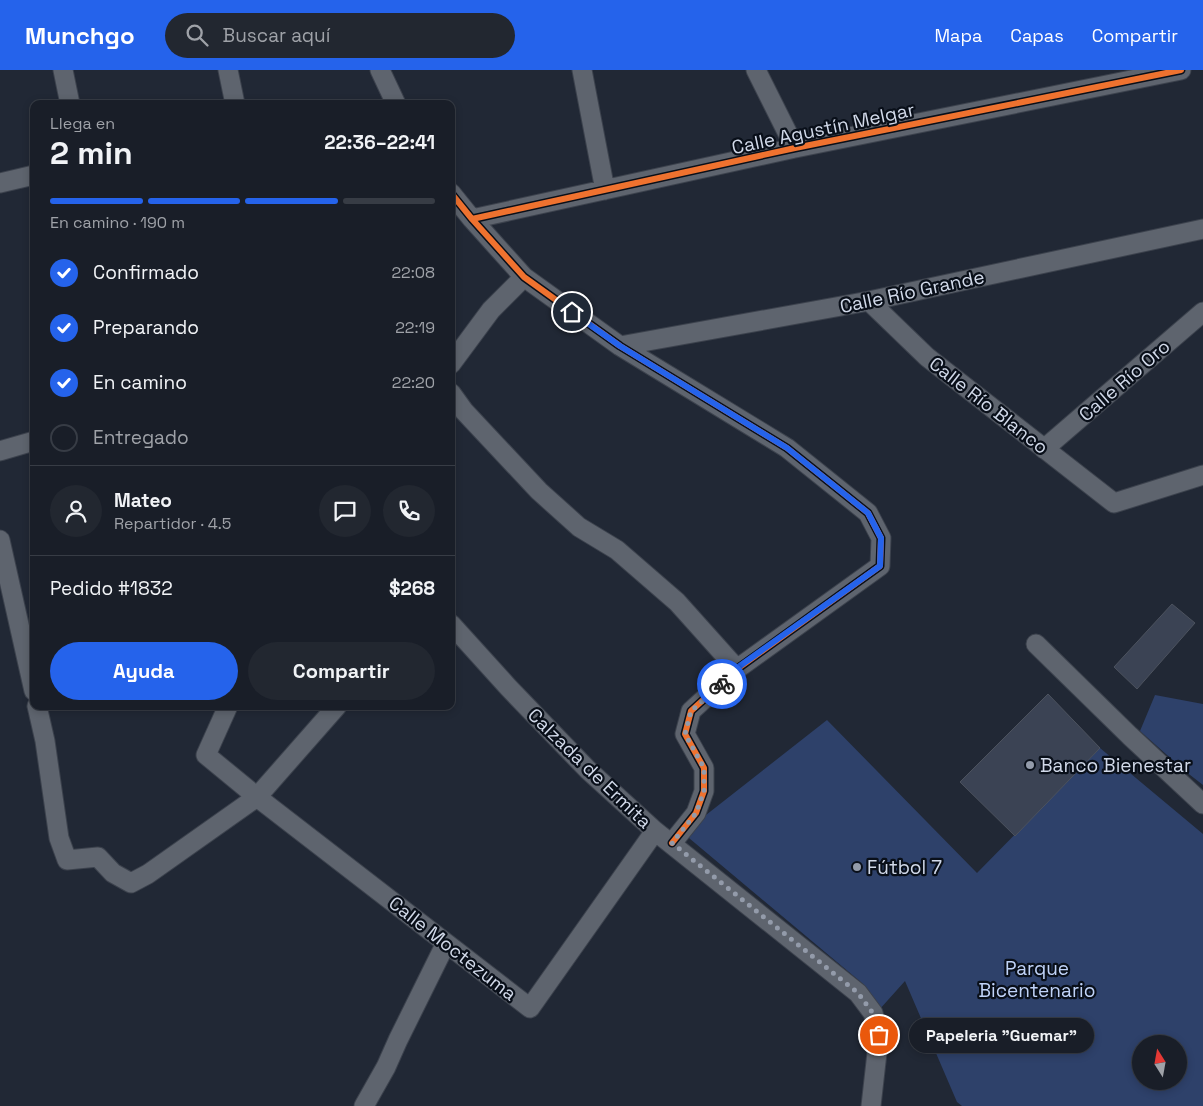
<!DOCTYPE html>
<html lang="es">
<meta charset="utf-8">
<style>
body{margin:0;font-family:"Space Grotesk",sans-serif;background:#222730;color:#f1f3f6;height:100vh;display:flex;flex-direction:column;font-size:19px;white-space:nowrap}
*{box-sizing:border-box;margin:0}
p{font-size:16px;color:#9fa2a8}
.icon{flex:none;width:28px;height:28px;fill:none;stroke:currentColor;stroke-width:2;stroke-linecap:round;stroke-linejoin:round}
.map{position:relative;flex:1;overflow:hidden}
.sheet{position:absolute;left:30px;top:30px;width:425px;height:610px;display:flex;flex-direction:column;background:#191e28;border-radius:10px;box-shadow:0 2px 8px #0003,0 0 0 1px #373c45}
.sheet>*{flex:none}
.needle{width:32px;rotate:349deg}
.fabs{position:absolute;left:1132px;top:965px;display:grid;gap:10px}
.fabs a{display:grid;place-items:center;width:55px;height:55px;border-radius:50%;background:#191e28;box-shadow:0 2px 8px #0003,0 0 0 1px #373c45;font-size:25px}
.pin{position:absolute;display:grid;place-items:center;width:42px;height:42px;color:#fff;margin:-21px;border:2px solid #fff;border-radius:50%;box-shadow:0 1px 5px #0007}
.courier{position:absolute;display:grid;place-items:center;width:50px;height:50px;margin:-25px;border:4px solid #2563eb;border-radius:50%;background:#fff;color:#222;box-shadow:0 1px 6px #0007}
.bubble{position:absolute;height:35px;border-radius:18px;background:#191e28;box-shadow:0 2px 8px #0003,0 0 0 1px #373c45;font-size:16px;font-weight:700;line-height:35px;text-align:center}
.summary em{font-style:normal;font-weight:700}
.summary div{display:flex;flex-direction:column-reverse}
.summary{display:flex;align-items:center;justify-content:space-between;height:85px;padding:0 20px}
h1{font-size:32px;font-weight:700;line-height:38px}
.bar{display:grid;grid-template-columns:repeat(4,1fr);gap:8px 5px;align-content:center;height:60px;padding:0 20px}
.bar i{height:6px;border-radius:4px;background:#373c45}
.bar .selected{background:#2563eb}
.bar p{grid-column:span 4}
.line{display:flex;align-items:center;gap:12px;padding:0 20px;border-top:1px solid #373c45}
.line div{flex:1}
.round{display:grid;place-items:center;flex:none;width:52px;height:52px;border-radius:26px;background:#222730}
ol{padding:0 20px;list-style:none}
li{display:flex;align-items:center;gap:15px;height:55px}
li p{margin-inline-start:auto}
li .icon{padding:5px;border-radius:50%;background:#2563eb;color:#fff;stroke-width:4}
li:last-child{color:#9fa2a8}
li i{width:28px;height:28px;border:2px solid #373c45;border-radius:50%}
.action{display:flex;gap:10px;margin-top:auto;padding:10px 20px}
.action a{flex:1;height:58px;border-radius:30px;background:#2563eb;color:#fff;font-size:20px;font-weight:700;line-height:58px;text-align:center}
.action a+a{background:#222730;color:#f1f3f6}
header{display:flex;align-items:center;gap:30px;box-sizing:border-box;height:70px;padding:0 25px;background:#2563eb;color:#fff}
header strong{font-size:24px}
nav{display:flex;gap:28px;margin-inline-start:auto;font-size:18px}
.search{width:350px;height:45px;background:#222730;display:flex;align-items:center;gap:12px;box-sizing:border-box;padding:0 18px;border-radius:28px;color:#9fa2a8;font-size:19px}
.map>svg:first-child{display:block}
</style>
<header>
<strong>Munchgo</strong>
<div class="search"><svg class="icon" aria-label="search" viewBox="0 0 24 24"><circle cx="10" cy="10" r="6"/><path d="M15 15l6 6"/></svg>Buscar aquí</div>
<nav><a>Mapa</a><a>Capas</a><a>Compartir</a></nav>
</header>
<div class="map">
<svg width="1203" height="1036" viewBox="0 0 1203 1036">
<rect width="100%" height="100%" fill="#212835"/>
<path fill="#2e416a" fill-rule="evenodd" d="M1155 625 1203 634V715L1185 701 1140 661Z
M827 650 977 803 1100 678 1203 764V1036H962L957 1032 905 911 879 940 871 924 862 913 683 763ZM1141 974H1179V1011H1141Z"/>
<path fill="#3b4354" stroke="#4c525e" d="M1172 534 1195 553 1137 619 1114 597Z
M1048 624 1100 678 1015 766 960 712Z"/>
<g fill="none" stroke-linecap="round" stroke-linejoin="round">
<defs>
<path id="minor" d="M63 0 70 34
M228 0 235 34
M380 0 396 34
M582 0 605 120
M756 0 795 78
M0 113 34 105
M451 123 472 149 524 207 620 276 787 378 868 443 881 468 880 496 737 599 691 641 685 664 704 698V721L696 743 672 773
M472 149 795 78 1181 0
M869 231 927 287 1114 433 1203 405
M620 276 869 231 1203 159
M451 294 491 240 524 207
M451 323 464 341 539 421 579 457 617 480 677 532 737 599
M1044 379 1203 242
M0 381 34 371
M0 470 34 621
M451 554 508 617 588 700 655 761 858 923 873 943 879 965 871 1036
M1036 574 1130 666 1203 734
M37 636 45 671 59 768 67 790 98 787 113 803 131 813 148 804 257 727 337 636
M228 636 206 685 257 727 530 938 655 761
M364 1036 386 997 398 970 446 873"/>
</defs>
<use href="#minor" stroke="#3c424d" stroke-width="21"/>
<use href="#minor" stroke="#5e646e" stroke-width="19"/>
<defs>
<path id="cycleway" d="M451 123 472 149 524 207 620 276 787 378 868 443 881 468 880 496 737 599 691 641 685 664 704 698V721L696 743 672 773
M472 149 795 78 1181 0"/>
</defs>
<use href="#cycleway" stroke="#090f19" stroke-width="9"/>
<use href="#cycleway" stroke="#ef722f" stroke-width="6"/>
</g>
<g fill="none" stroke-linecap="round" stroke-linejoin="round">
<path stroke="#939baa" stroke-width="5" stroke-dasharray="0 9" d="M722 614 691 641 685 664 704 698V721L696 743 672 773 858 923 872 942 879 965"/>
<path stroke="#2563eb" stroke-width="6" d="M572 242 620 276 787 378 868 443 881 468 880 496 737 598 722 614"/>
</g>
<g fill="#939baa" stroke="#090f19" stroke-width="2">
<circle cx="1030" cy="695" r="5"/>
<circle cx="857" cy="797" r="5"/>
</g>
<g text-anchor="middle" stroke-width="4.5" stroke-linejoin="round" paint-order="stroke">
<g font-size="19" fill="#d1d9e9" stroke="#090f19">
<text transform="translate(823 58) rotate(-12)" y="7">Calle Agustín Melgar</text>
<text transform="translate(912 221) rotate(-12)" y="7">Calle Río Grande</text>
<text transform="translate(1124 310) rotate(-41)" y="7">Calle Río Oro</text>
<text transform="translate(989 335) rotate(38)" y="7">Calle Río Blanco</text>
<text transform="translate(590 698) rotate(44)" y="7">Calzada de Ermita</text>
<text transform="translate(453 878) rotate(38)" y="7">Calle Moctezuma</text>
</g>
<g font-size="19" fill="#d1d9e9" stroke="#090f19" text-anchor="start">
<text x="1040" y="702">Banco Bienestar</text>
<text x="867" y="804">Fútbol 7</text>
</g>
<g font-size="19" fill="#c0d3f8" stroke="#090f19">
<text x="1037" y="905">Parque<tspan x="1037" dy="22">Bicentenario</tspan></text>
</g>
</g>
</svg>
<div class="fabs">
<a><svg class="needle" viewBox="-14 -14 28 28"><path d="M0-13l5 13h-10z" fill="#e53935"/><path d="M0 13l5-13h-10z" fill="#9fa2a8"/></svg></a>
</div>
<div class="pin" style="left:879px;top:965px;background:#ea580c"><svg class="icon" aria-label="bag" viewBox="0 0 24 24"><path d="M5 8h14l-1 12H6zM9 8a3 3 0 0 1 6 0"/></svg></div>
<div class="pin" style="left:572px;top:242px;background:#1f2937"><svg class="icon" aria-label="home" viewBox="0 0 24 24"><path d="M3 11l9-7 9 7M6 9v11h12V9"/></svg></div>
<div class="courier" style="left:722px;top:614px"><svg class="icon" aria-label="bike" viewBox="0 0 24 24"><circle cx="6" cy="16" r="4"/><circle cx="18" cy="16" r="4"/><path d="M6 16l4-8h5l3 8M10 8l3 8H6M13 5h3"/></svg></div>
<div class="bubble" style="left:909px;top:948px;width:185px">Papeleria &quot;Guemar&quot;</div>
<section class="sheet">
<div class="summary"><div><h1>2 min</h1><p>Llega en</p></div><em>22:36–22:41</em></div>
<div class="bar"><i class="selected"></i><i class="selected"></i><i class="selected"></i><i></i><p>En camino · 190 m</p></div>
<ol>
<li><svg class="icon" aria-label="check" viewBox="0 0 24 24"><path d="M5 12l5 5 9-10"/></svg>Confirmado<p>22:08</p></li>
<li><svg class="icon" aria-label="check" viewBox="0 0 24 24"><path d="M5 12l5 5 9-10"/></svg>Preparando<p>22:19</p></li>
<li><svg class="icon" aria-label="check" viewBox="0 0 24 24"><path d="M5 12l5 5 9-10"/></svg>En camino<p>22:20</p></li>
<li><i></i>Entregado</li>
</ol>
<div class="line" style="height:90px"><a class="round"><svg class="icon" aria-label="person" viewBox="0 0 24 24"><circle cx="12" cy="8" r="4"/><path d="M4 21q1-7 8-7t8 7"/></svg></a><div><b>Mateo</b><p>Repartidor · 4.5</p></div><a class="round"><svg class="icon" aria-label="chat" viewBox="0 0 24 24"><path d="M4 5h16v11H9l-5 4z"/></svg></a><a class="round"><svg class="icon" aria-label="phone" viewBox="0 0 24 24"><path d="M5 4h4l2 5-3 2q2 4 5 5l2-3 5 2v4C11 20 4 13 5 4z"/></svg></a></div>
<div class="line" style="height:65px"><div>Pedido #1832</div><b>$268</b></div>
<div class="action"><a>Ayuda</a><a>Compartir</a></div>
</section>
</div>
